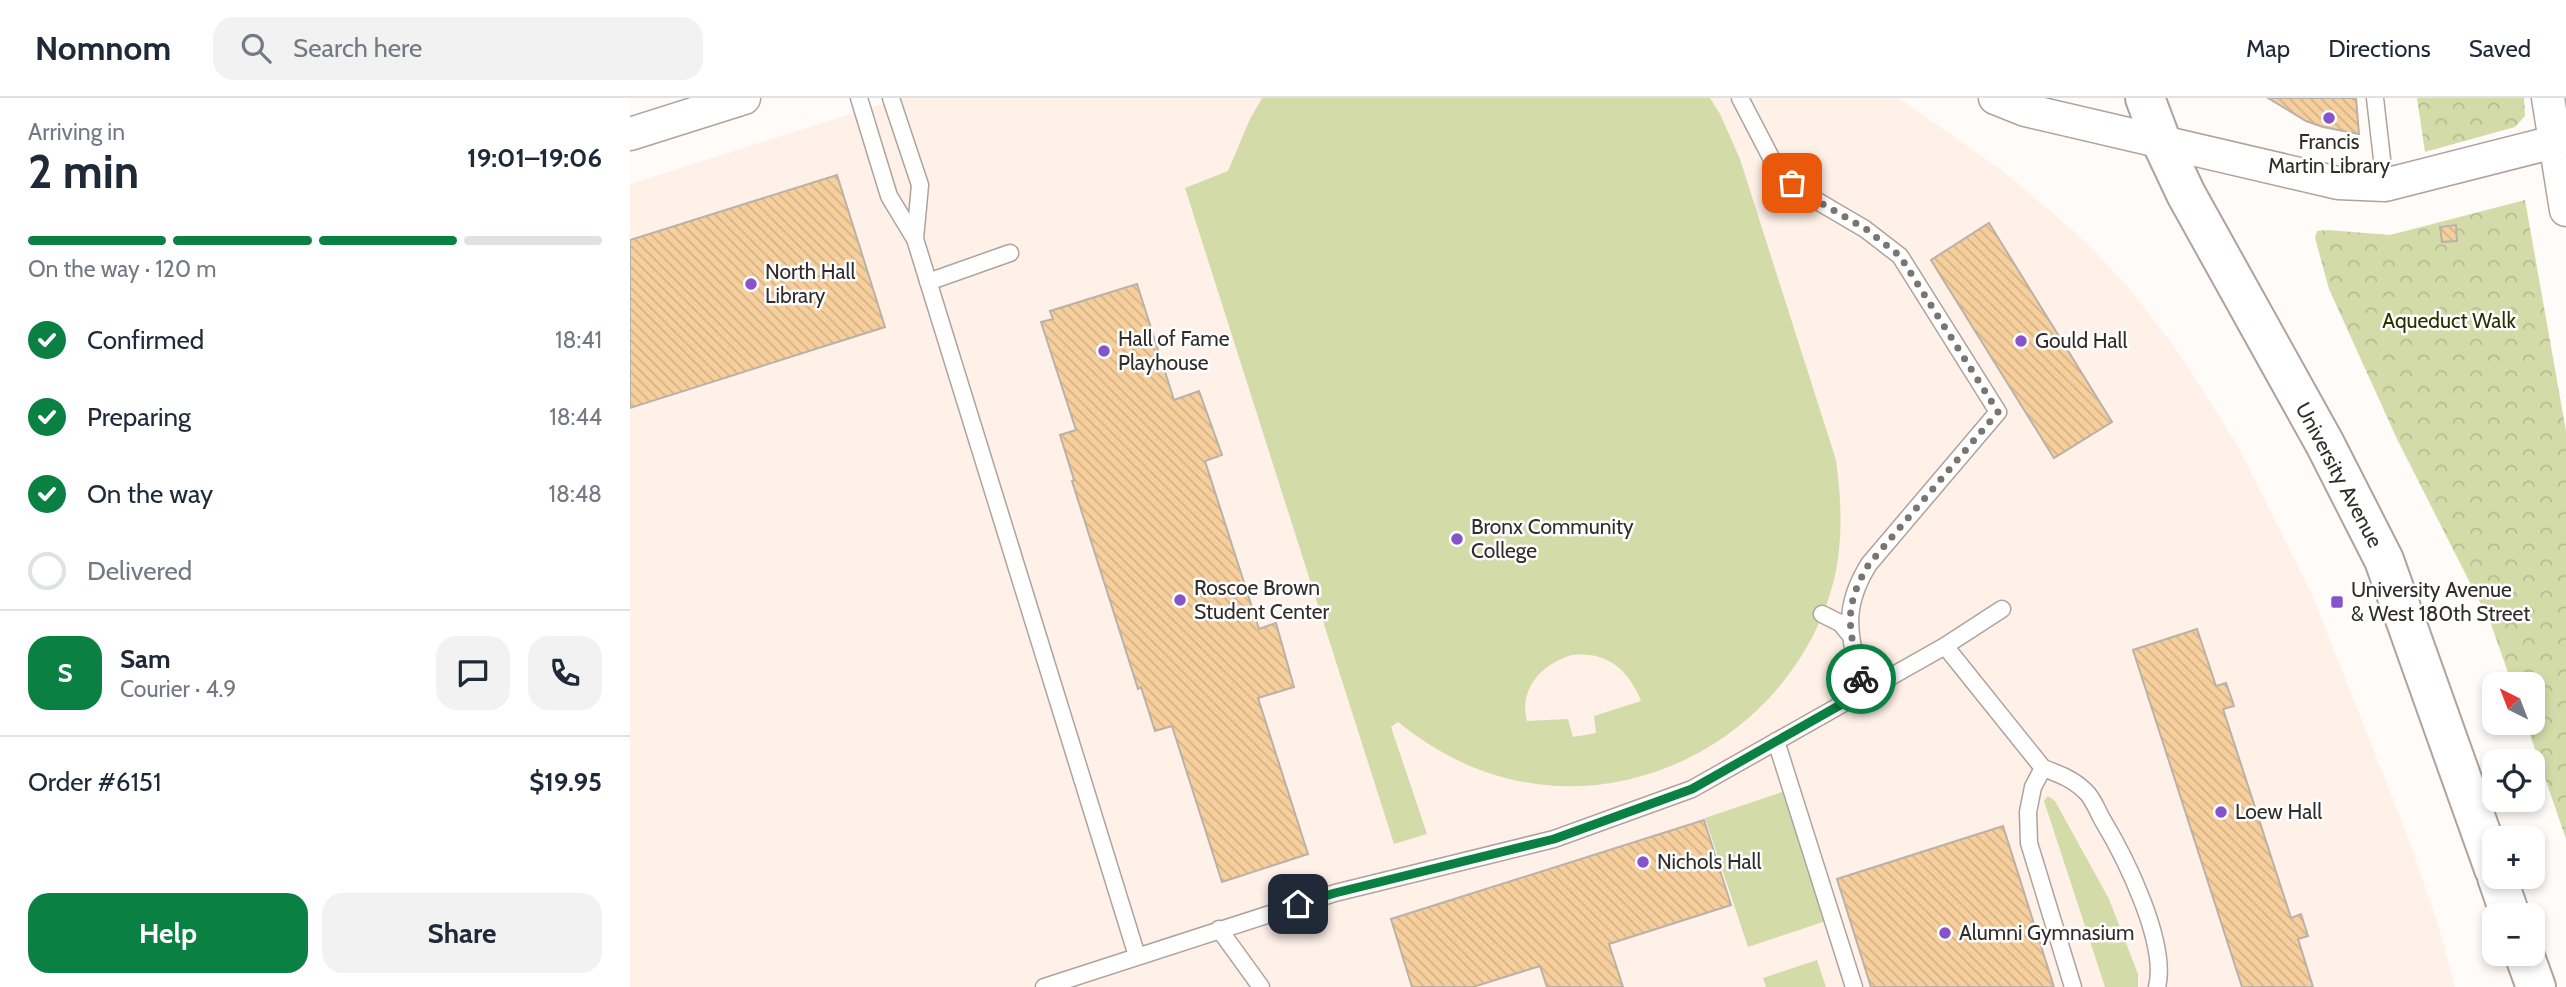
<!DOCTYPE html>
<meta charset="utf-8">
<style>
body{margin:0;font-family:Cabin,sans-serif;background:#f2f2f3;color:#1f2937;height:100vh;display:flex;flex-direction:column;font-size:26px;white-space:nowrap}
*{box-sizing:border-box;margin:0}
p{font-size:23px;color:#747a83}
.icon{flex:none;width:38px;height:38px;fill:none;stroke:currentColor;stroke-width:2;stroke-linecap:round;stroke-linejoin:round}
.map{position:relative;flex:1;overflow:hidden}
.details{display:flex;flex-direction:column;background:#fff;width:630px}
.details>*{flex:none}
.needle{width:46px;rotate:318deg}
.tools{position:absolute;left:1852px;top:574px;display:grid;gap:14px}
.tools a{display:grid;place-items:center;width:63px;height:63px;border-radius:14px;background:#fff;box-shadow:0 4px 10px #0003;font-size:35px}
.pin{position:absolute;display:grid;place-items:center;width:60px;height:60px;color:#fff;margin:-30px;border-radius:14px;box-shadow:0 4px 10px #0006}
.courier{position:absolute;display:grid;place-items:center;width:70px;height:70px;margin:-35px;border:5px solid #0b8043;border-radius:50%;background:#fff;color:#222;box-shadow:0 2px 9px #0007}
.headline em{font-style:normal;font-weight:700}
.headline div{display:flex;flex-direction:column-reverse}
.headline{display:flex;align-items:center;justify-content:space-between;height:119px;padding:0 28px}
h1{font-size:46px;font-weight:700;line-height:52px}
.bar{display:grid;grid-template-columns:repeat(4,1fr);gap:10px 7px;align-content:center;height:84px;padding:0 28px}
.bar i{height:9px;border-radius:5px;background:#e0e1e3}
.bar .active{background:#0b8043}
.bar p{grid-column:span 4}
.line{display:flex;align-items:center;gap:18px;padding:0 28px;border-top:2px solid #e0e1e3}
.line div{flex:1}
.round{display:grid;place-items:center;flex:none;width:74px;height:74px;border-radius:21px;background:#f2f2f3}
ol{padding:0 28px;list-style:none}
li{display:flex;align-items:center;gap:21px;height:77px}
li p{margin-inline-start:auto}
li .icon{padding:7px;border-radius:50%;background:#0b8043;color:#fff;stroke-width:4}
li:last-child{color:#747a83}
li i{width:38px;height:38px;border:4px solid #e0e1e3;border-radius:50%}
.action{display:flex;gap:14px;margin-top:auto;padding:14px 28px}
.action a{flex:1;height:80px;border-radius:21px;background:#0b8043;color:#fff;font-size:28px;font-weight:700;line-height:80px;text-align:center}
.action a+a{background:#f2f2f3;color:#1f2937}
header{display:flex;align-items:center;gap:42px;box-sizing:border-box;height:98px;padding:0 35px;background:#fff;border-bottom:2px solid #e0e1e3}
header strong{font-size:33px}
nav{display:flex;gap:38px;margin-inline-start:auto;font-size:24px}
.search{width:490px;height:63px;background:#f2f2f3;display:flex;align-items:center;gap:18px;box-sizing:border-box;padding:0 24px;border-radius:21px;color:#747a83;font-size:26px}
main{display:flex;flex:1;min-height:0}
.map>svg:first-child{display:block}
</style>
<header>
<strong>Nomnom</strong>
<div class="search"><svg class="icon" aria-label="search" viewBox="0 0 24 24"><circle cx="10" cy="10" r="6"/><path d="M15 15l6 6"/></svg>Search here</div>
<nav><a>Map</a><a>Directions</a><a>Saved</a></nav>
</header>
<main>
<section class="details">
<div class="headline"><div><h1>2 min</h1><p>Arriving in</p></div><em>19:01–19:06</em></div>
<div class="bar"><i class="active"></i><i class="active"></i><i class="active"></i><i></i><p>On the way · 120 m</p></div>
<ol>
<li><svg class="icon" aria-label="check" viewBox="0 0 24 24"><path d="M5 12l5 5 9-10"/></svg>Confirmed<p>18:41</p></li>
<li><svg class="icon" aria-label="check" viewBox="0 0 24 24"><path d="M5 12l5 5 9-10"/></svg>Preparing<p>18:44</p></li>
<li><svg class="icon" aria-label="check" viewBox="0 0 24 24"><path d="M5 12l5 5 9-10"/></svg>On the way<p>18:48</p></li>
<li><i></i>Delivered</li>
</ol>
<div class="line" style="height:126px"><b class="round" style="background:#0b8043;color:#fff">S</b><div><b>Sam</b><p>Courier · 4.9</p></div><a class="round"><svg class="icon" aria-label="chat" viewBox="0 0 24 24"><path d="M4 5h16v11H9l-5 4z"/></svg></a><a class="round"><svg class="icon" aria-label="phone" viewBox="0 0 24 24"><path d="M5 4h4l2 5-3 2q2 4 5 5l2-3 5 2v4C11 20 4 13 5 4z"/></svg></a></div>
<div class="line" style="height:91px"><div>Order #6151</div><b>$19.95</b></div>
<div class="action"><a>Help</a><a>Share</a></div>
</section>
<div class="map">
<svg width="1936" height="889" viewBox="0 0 1936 889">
<defs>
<pattern id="park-crowns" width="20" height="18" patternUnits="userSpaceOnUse" patternTransform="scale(1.75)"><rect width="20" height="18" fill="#d3dca9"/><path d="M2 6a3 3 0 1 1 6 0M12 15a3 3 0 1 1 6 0" fill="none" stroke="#b6bd92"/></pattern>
<pattern id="building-back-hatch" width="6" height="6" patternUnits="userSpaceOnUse" patternTransform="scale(1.75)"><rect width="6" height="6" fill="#f7cf9d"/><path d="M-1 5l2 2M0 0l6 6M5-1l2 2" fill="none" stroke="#d4b287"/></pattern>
</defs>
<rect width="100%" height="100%" fill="#fffbf8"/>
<path fill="#fff0e8" d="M271 0H1269L1370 71 1445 134 1496 186 1546 251 1606 345 1683 499 1777 737 1808 826 1825 889H0V86Z"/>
<path fill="#d3dca9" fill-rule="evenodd" d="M632 0H1080L1090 16 1110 61 1206 362C1211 399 1213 436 1206 473 1174 623 1014 723 865 677 829 666 798 648 768 624L761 629 797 736 764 746 555 90 598 73 620 21ZM942 557C977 553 999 572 1011 603L964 618 966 635 943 639 938 621 897 623C888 591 913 565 942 557Z
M1152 694 1196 823 1118 849 1075 720Z
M1418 698 1425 703 1479 801 1508 876V889H1475L1414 703Z
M1187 862 1196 889H1136L1133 880Z"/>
<path fill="url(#park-crowns)" d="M1787 0H1894L1895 18 1885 29 1795 54Z
M1895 102 1936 333V741L1896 625H1902V586H1882L1861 526 1767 341 1699 191 1685 140 1687 133 1698 132 1760 137Z"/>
<path fill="url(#building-back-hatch)" stroke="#b9b2a9" stroke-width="2" d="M1638 0H1726L1729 36 1693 29 1676 23Z
M207 77 255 229 0 310V142Z
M1359 125 1482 324 1424 360 1301 162Z
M1826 127 1827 143 1812 144 1810 129Z
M507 186 544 302 569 293 592 357 575 363 629 531 646 525 664 589 628 600 678 756 592 784 542 628 525 633 511 589 508 591 442 383 444 382 430 337 446 332 411 224 423 221 420 213Z
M1567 531 1586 588 1596 585 1600 596 1604 608 1593 611 1661 820 1671 816 1678 838 1668 841 1683 889H1612L1503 552Z
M1074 722 1101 807 979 846 993 889H917L910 868 843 889H782L761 821Z
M1373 728 1424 889H1241L1207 781Z"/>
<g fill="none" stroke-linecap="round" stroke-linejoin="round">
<defs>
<path id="service" d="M229 0 259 98 285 141 507 858
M261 0 290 87 285 141
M1110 0 1148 73 1177 97 1235 131 1270 158 1368 314 1239 466C1208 516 1222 541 1233 594
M1745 0 1755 87
M298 184 380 155
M1192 516 1210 525 1220 537
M1315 548 1372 511
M1146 643 1224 889
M1413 670C1429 676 1443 681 1455 693 1463 700 1467 712 1472 721 1495 759 1538 845 1527 889
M589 831 631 889
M414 889 705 795 924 741 1062 691 1315 548 1413 670 1403 689 1398 714 1399 745 1443 889"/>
<path id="minor" d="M1365 0 1395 12 1708 85 1755 87 1936 41
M1918 0 1936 112
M0 36 114 0"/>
<path id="tertiary" d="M1515 0 1532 45"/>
<path id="secondary" d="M1532 45 1556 96 1695 346 1754 462 1864 771
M1867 779 1880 817
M1894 856 1906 889"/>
</defs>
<use href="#service" stroke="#aea39d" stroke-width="19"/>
<use href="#minor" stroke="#aea39d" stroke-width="35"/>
<use href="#tertiary" stroke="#aea39d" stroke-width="42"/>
<use href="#secondary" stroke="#aea39d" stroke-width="42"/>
<use href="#service" stroke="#fff" stroke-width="16"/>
<use href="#minor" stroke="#fff" stroke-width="32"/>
<use href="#tertiary" stroke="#fff" stroke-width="38"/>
<use href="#secondary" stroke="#fff" stroke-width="38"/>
</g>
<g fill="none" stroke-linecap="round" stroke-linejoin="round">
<path stroke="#797573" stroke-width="7" stroke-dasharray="0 12.6" d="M1162 85 1177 97 1236 131 1270 158 1368 314 1239 466C1211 512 1220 532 1231 581"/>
<path stroke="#0b8043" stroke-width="9" d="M668 806 705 795 924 741 1062 691 1233 594 1231 581"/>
</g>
<g fill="#8653cb" stroke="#fff" stroke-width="2.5">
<circle cx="1699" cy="20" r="7"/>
<circle cx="121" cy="186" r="7"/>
<circle cx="1391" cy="243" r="7"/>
<circle cx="474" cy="253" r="7"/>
<circle cx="827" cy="441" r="7"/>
<circle cx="550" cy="502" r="7"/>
<rect x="1700" y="497" width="14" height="14" rx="3.5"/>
<circle cx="1591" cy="714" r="7"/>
<circle cx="1013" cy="764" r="7"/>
<circle cx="1315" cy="835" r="7"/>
</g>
<g text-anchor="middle" stroke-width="5" stroke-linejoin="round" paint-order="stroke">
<g font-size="21" fill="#312d2b" stroke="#fff" text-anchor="start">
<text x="1699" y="51" text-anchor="middle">Francis<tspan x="1699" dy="24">Martin Library</tspan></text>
<text x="135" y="181">North Hall<tspan x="135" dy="24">Library</tspan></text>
<text x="488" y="248">Hall of Fame<tspan x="488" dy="24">Playhouse</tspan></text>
<text x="1405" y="250">Gould Hall</text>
<text x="841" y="436">Bronx Community<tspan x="841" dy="24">College</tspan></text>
<text x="564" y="497">Roscoe Brown<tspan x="564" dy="24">Student Center</tspan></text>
<text x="1721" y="499">University Avenue<tspan x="1721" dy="24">&amp; West 180th Street</tspan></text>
<text x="1605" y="721">Loew Hall</text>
<text x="1027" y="771">Nichols Hall</text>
<text x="1329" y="842">Alumni Gymnasium</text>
</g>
<g font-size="21" fill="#2b3001" stroke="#fff">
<text x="1819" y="230">Aqueduct Walk</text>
</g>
<g font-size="21" fill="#312d2b" stroke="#fff">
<text transform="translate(1709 377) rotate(62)" y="7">University Avenue</text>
</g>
</g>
</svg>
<div class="tools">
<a><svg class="needle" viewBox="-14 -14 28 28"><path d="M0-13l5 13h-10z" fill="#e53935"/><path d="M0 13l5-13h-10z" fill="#747a83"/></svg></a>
<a><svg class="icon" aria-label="locate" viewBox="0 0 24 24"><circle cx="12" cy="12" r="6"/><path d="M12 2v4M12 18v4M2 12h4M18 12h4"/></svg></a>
<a>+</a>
<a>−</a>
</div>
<div class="pin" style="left:1162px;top:85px;background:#ea580c"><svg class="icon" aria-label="bag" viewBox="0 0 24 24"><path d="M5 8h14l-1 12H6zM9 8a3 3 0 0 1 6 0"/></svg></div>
<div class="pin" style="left:668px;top:806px;background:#1f2937"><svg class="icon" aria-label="home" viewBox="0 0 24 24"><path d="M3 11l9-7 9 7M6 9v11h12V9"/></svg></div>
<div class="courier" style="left:1231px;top:581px"><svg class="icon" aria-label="bike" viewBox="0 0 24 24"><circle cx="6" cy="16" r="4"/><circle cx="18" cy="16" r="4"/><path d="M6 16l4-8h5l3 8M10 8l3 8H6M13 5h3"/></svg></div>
</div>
</main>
